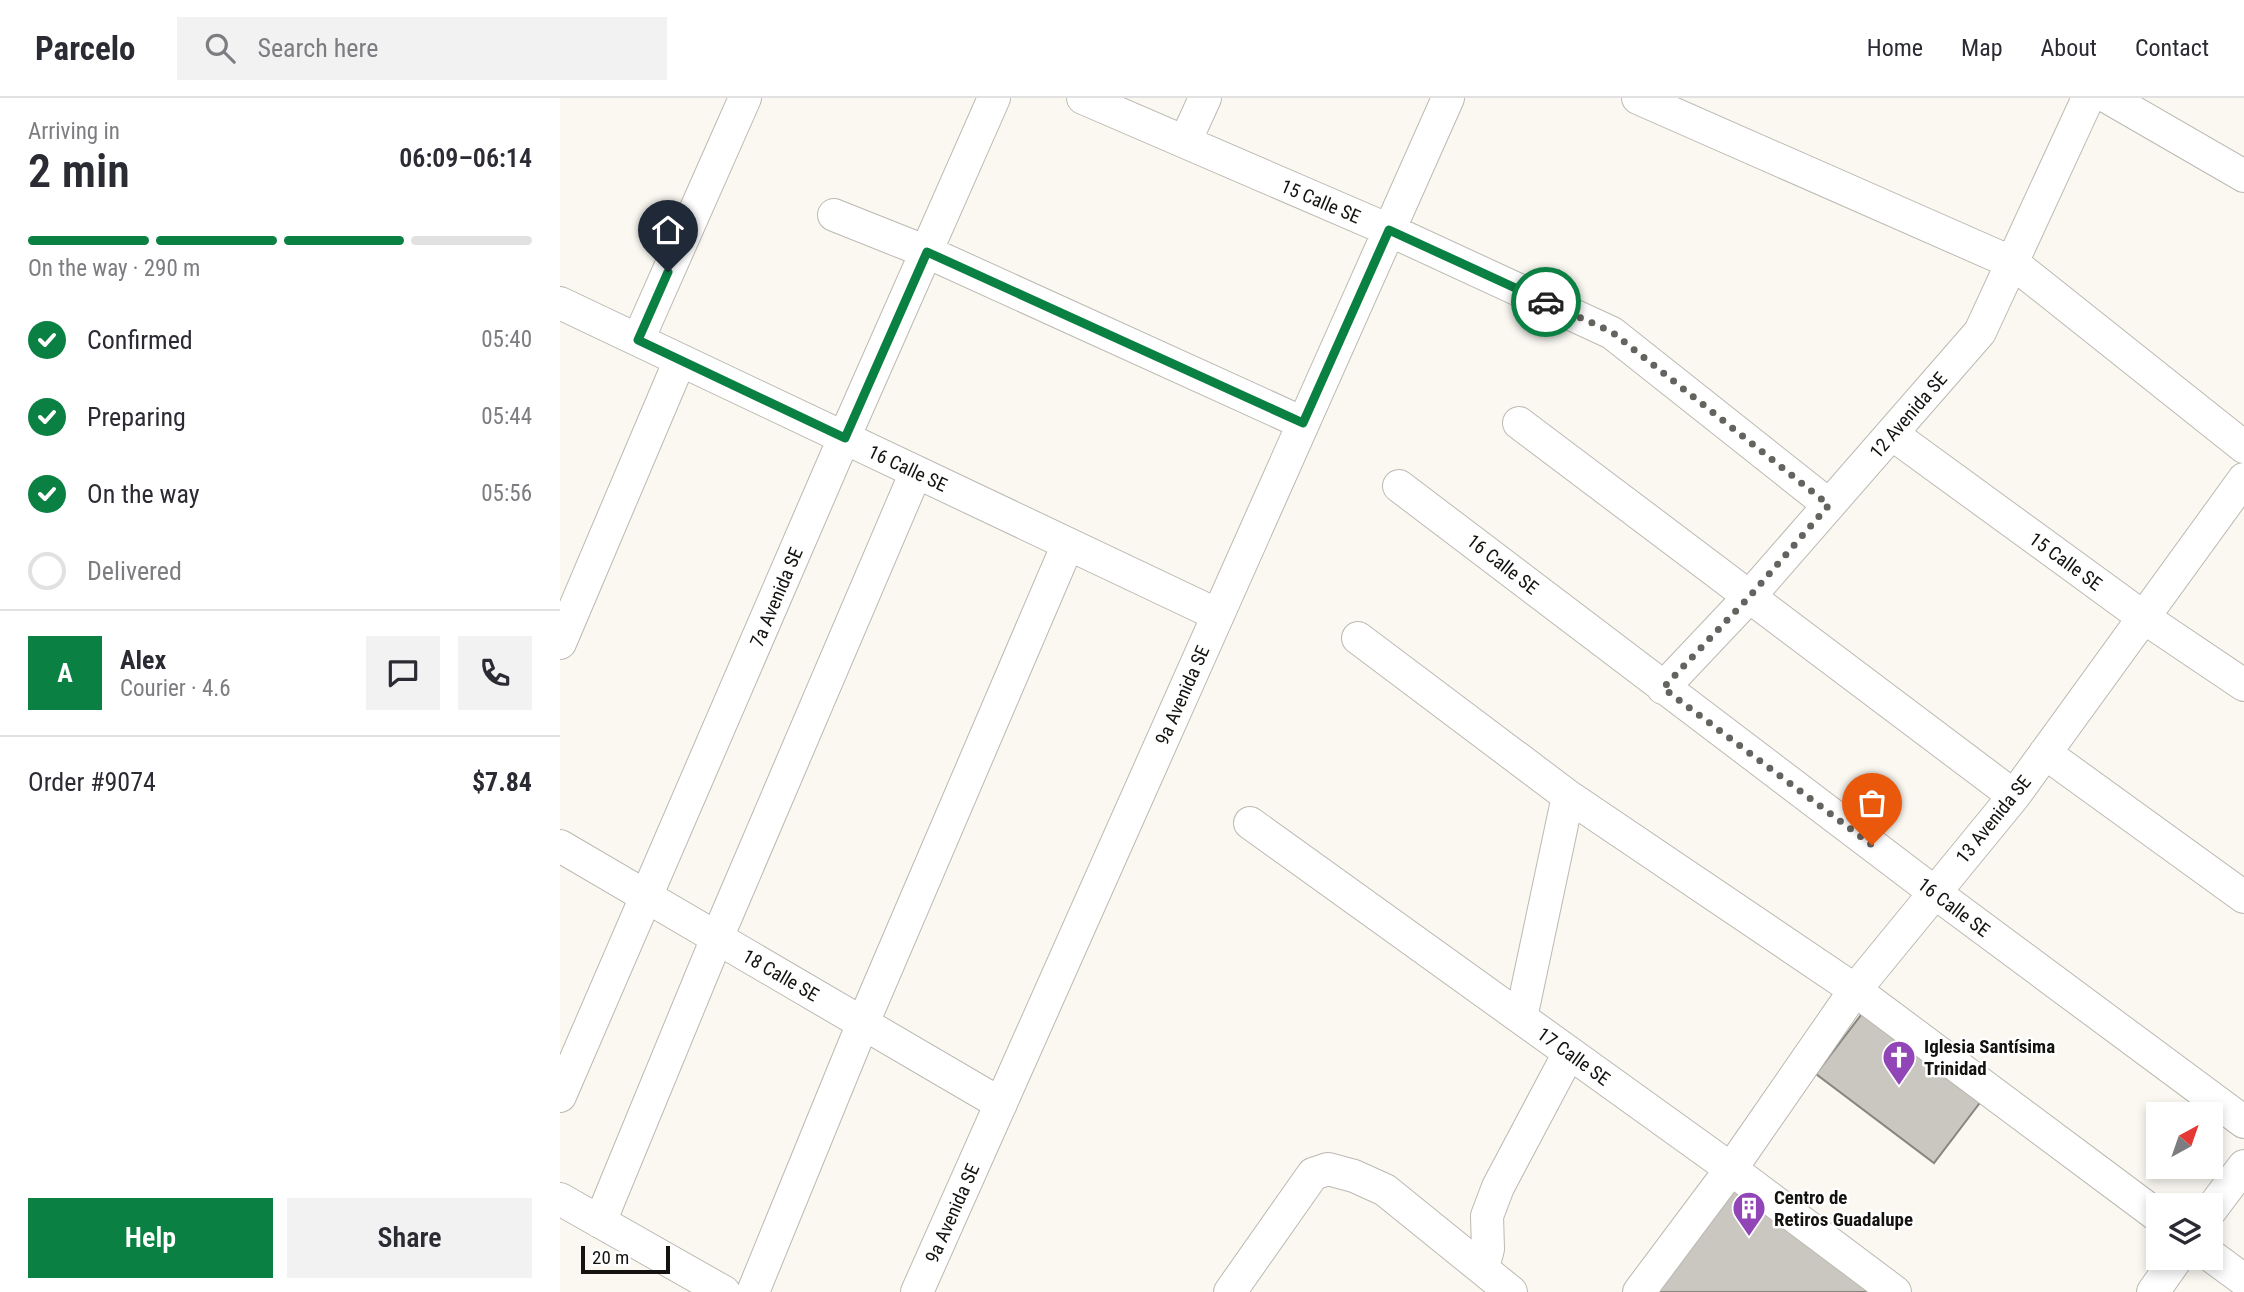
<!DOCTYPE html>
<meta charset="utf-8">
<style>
body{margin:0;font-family:"Roboto Condensed",sans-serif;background:#f2f2f3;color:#2b2b33;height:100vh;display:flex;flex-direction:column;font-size:26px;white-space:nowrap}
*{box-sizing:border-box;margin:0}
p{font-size:23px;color:#7c7c81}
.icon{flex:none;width:38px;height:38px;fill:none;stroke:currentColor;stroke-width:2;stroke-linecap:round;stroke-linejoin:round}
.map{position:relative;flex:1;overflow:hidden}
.drawer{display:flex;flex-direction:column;background:#fff;width:560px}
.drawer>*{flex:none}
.needle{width:46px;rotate:40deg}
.controls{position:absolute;left:1586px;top:1004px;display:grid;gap:14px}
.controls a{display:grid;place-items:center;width:77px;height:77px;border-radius:0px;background:#fff;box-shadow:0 4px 10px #0003;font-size:35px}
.scale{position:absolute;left:21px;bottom:18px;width:89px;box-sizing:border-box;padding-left:7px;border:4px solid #141310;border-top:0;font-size:19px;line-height:24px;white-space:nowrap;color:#141310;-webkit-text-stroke:5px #fff;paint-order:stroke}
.pin{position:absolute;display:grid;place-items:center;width:60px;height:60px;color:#fff;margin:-72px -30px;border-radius:50% 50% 50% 0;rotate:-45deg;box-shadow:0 0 7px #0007}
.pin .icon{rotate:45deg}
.courier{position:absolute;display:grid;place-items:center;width:70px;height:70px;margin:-35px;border:5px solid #0b8043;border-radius:50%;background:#fff;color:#222;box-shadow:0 2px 9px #0007}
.overview em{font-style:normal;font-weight:600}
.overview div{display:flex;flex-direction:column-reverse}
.overview{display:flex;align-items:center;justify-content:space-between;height:119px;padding:0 28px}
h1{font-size:46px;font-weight:600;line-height:52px}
.bar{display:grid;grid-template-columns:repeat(4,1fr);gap:10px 7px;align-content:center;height:84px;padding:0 28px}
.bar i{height:9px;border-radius:5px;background:#e1e1e2}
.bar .on{background:#0b8043}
.bar p{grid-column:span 4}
.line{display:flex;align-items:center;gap:18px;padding:0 28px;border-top:2px solid #e1e1e2}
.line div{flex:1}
.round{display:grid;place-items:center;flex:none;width:74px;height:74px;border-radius:0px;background:#f2f2f3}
ol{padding:0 28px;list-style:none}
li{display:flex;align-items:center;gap:21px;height:77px}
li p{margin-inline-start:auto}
li .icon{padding:7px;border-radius:50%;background:#0b8043;color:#fff;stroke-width:4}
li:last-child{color:#7c7c81}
li i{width:38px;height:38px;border:4px solid #e1e1e2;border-radius:50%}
.button{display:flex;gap:14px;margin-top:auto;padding:14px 28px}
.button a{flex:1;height:80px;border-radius:0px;background:#0b8043;color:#fff;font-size:28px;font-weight:600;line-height:80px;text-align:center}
.button a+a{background:#f2f2f3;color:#2b2b33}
header{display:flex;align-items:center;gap:42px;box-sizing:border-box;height:98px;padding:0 35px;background:#fff;border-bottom:2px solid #e1e1e2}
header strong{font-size:33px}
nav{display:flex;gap:38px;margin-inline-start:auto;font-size:24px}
.search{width:490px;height:63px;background:#f2f2f3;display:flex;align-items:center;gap:18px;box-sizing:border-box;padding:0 24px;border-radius:0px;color:#7c7c81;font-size:26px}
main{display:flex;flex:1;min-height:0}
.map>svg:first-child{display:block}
</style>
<header>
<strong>Parcelo</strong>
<div class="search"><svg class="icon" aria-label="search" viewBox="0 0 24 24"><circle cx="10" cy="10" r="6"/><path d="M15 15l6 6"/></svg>Search here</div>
<nav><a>Home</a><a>Map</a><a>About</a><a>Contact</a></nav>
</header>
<main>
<section class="drawer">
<div class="overview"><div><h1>2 min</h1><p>Arriving in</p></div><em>06:09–06:14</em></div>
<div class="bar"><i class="on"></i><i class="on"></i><i class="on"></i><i></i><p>On the way · 290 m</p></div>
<ol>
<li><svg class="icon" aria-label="check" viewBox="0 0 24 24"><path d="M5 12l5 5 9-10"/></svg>Confirmed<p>05:40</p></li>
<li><svg class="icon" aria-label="check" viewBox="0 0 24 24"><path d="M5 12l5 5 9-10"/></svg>Preparing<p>05:44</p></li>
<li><svg class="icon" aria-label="check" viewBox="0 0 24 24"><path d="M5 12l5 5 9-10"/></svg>On the way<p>05:56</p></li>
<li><i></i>Delivered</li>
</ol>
<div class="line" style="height:126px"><b class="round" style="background:#0b8043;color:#fff">A</b><div><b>Alex</b><p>Courier · 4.6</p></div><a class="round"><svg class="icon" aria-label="chat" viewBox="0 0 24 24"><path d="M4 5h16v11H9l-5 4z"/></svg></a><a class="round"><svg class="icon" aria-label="phone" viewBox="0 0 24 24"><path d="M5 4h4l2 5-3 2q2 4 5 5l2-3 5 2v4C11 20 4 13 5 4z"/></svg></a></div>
<div class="line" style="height:91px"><div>Order #9074</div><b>$7.84</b></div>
<div class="button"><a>Help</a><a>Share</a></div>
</section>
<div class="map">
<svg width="1684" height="1194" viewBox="0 0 1684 1194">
<rect width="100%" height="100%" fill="#faf8f1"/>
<path fill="#c9c7c0" stroke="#87857e" stroke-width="2" d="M1304 913 1422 1002 1374 1065 1256 976Z
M1172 1087 1318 1194H1093Z"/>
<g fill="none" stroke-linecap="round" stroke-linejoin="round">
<defs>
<path id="minor" d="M523 0 829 132 1052 235 1269 407
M1078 0 1453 165 1684 349
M1549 0 1684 78
M625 44 645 0
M274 117 367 154 743 325
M0 205 658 517
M78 242 185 0
M959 325 1454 698
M1332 336 1583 519 1684 587
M839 388 1374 794 1684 1024
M798 540 1008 698 1295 892 1598 1118
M0 545 120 262
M1103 590 1189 499 1420 234 1528 0
M1485 655 1684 799
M690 725 1171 1071 1335 1194
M0 748 441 1006
M961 920 1008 698
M0 998 284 340 434 0
M0 1101 164 1194
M1650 1113 1684 1068
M40 1124 157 840 356 374
M1650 1157 1684 1182
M923 1170 928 1151 927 1118 938 1089 1009 955
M193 1194 303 925 508 446
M357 1194 888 0
M670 1194 753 1076 768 1071 794 1078 825 1092 951 1194
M1079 1194 1171 1071 1295 892 1454 698 1684 381
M1593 1194 1617 1160"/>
</defs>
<use href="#minor" stroke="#bbb9b2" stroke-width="34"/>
<use href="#minor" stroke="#fff" stroke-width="32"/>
</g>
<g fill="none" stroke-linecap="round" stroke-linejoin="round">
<path stroke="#64635f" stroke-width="7" stroke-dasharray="0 12.6" d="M986 204 1052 234 1269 407 1189 499 1103 590 1312 747"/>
<path stroke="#0b8043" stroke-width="9" d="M108 174 78 242 285 340 367 154 743 325 829 132 986 204"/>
</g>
<defs>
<symbol id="church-pin" viewBox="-11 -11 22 30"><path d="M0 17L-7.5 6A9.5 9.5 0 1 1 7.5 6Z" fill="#9145b6" stroke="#fff"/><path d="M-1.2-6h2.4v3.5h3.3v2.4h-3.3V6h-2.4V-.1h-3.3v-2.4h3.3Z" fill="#fff"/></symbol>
<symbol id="building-pin" viewBox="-11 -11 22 30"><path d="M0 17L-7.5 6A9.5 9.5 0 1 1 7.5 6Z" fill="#9145b6" stroke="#fff"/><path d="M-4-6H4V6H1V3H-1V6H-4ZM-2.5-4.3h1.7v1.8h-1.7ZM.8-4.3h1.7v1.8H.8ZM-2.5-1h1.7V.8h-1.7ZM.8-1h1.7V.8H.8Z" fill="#fff"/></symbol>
</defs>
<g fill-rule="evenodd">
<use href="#church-pin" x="1320" y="940" width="38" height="52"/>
<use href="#building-pin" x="1170" y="1091" width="38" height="52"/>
</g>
<g text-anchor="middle" stroke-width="5" stroke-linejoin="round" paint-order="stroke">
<g font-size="19" fill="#141310" stroke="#fff">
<text transform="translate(761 103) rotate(23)" y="7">15 Calle SE</text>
<text transform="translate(1348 317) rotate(-49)" y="7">12 Avenida SE</text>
<text transform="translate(348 370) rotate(25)" y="7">16 Calle SE</text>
<text transform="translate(1506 463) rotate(36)" y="7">15 Calle SE</text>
<text transform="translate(943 466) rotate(38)" y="7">16 Calle SE</text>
<text transform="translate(216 499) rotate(-67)" y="7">7a Avenida SE</text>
<text transform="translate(622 597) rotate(-66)" y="7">9a Avenida SE</text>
<text transform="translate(1433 721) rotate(-51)" y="7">13 Avenida SE</text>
<text transform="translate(1394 809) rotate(37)" y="7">16 Calle SE</text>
<text transform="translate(221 877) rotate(30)" y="7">18 Calle SE</text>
<text transform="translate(1014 958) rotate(36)" y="7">17 Calle SE</text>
<text transform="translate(392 1115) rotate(-66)" y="7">9a Avenida SE</text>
</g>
<g font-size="19" font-weight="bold" fill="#141310" stroke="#fff" text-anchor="start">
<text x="1364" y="955">Iglesia Santísima<tspan x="1364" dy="22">Trinidad</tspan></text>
<text x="1214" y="1106">Centro de<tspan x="1214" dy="22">Retiros Guadalupe</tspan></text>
</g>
</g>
</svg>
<div class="controls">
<a><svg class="needle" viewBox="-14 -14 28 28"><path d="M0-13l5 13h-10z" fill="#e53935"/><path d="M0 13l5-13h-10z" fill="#7c7c81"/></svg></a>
<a><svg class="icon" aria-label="layers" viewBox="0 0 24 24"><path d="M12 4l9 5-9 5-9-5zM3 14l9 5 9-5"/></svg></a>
</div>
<div class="scale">20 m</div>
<div class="pin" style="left:1312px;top:747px;background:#ea580c"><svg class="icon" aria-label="bag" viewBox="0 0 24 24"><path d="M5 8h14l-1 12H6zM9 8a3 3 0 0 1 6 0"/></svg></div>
<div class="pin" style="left:108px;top:174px;background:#1f2937"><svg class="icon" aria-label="home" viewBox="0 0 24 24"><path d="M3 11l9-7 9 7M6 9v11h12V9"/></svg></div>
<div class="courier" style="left:986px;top:204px"><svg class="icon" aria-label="car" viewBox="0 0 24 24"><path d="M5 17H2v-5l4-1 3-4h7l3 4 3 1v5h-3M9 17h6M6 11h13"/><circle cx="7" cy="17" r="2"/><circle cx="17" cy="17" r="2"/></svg></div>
</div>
</main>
